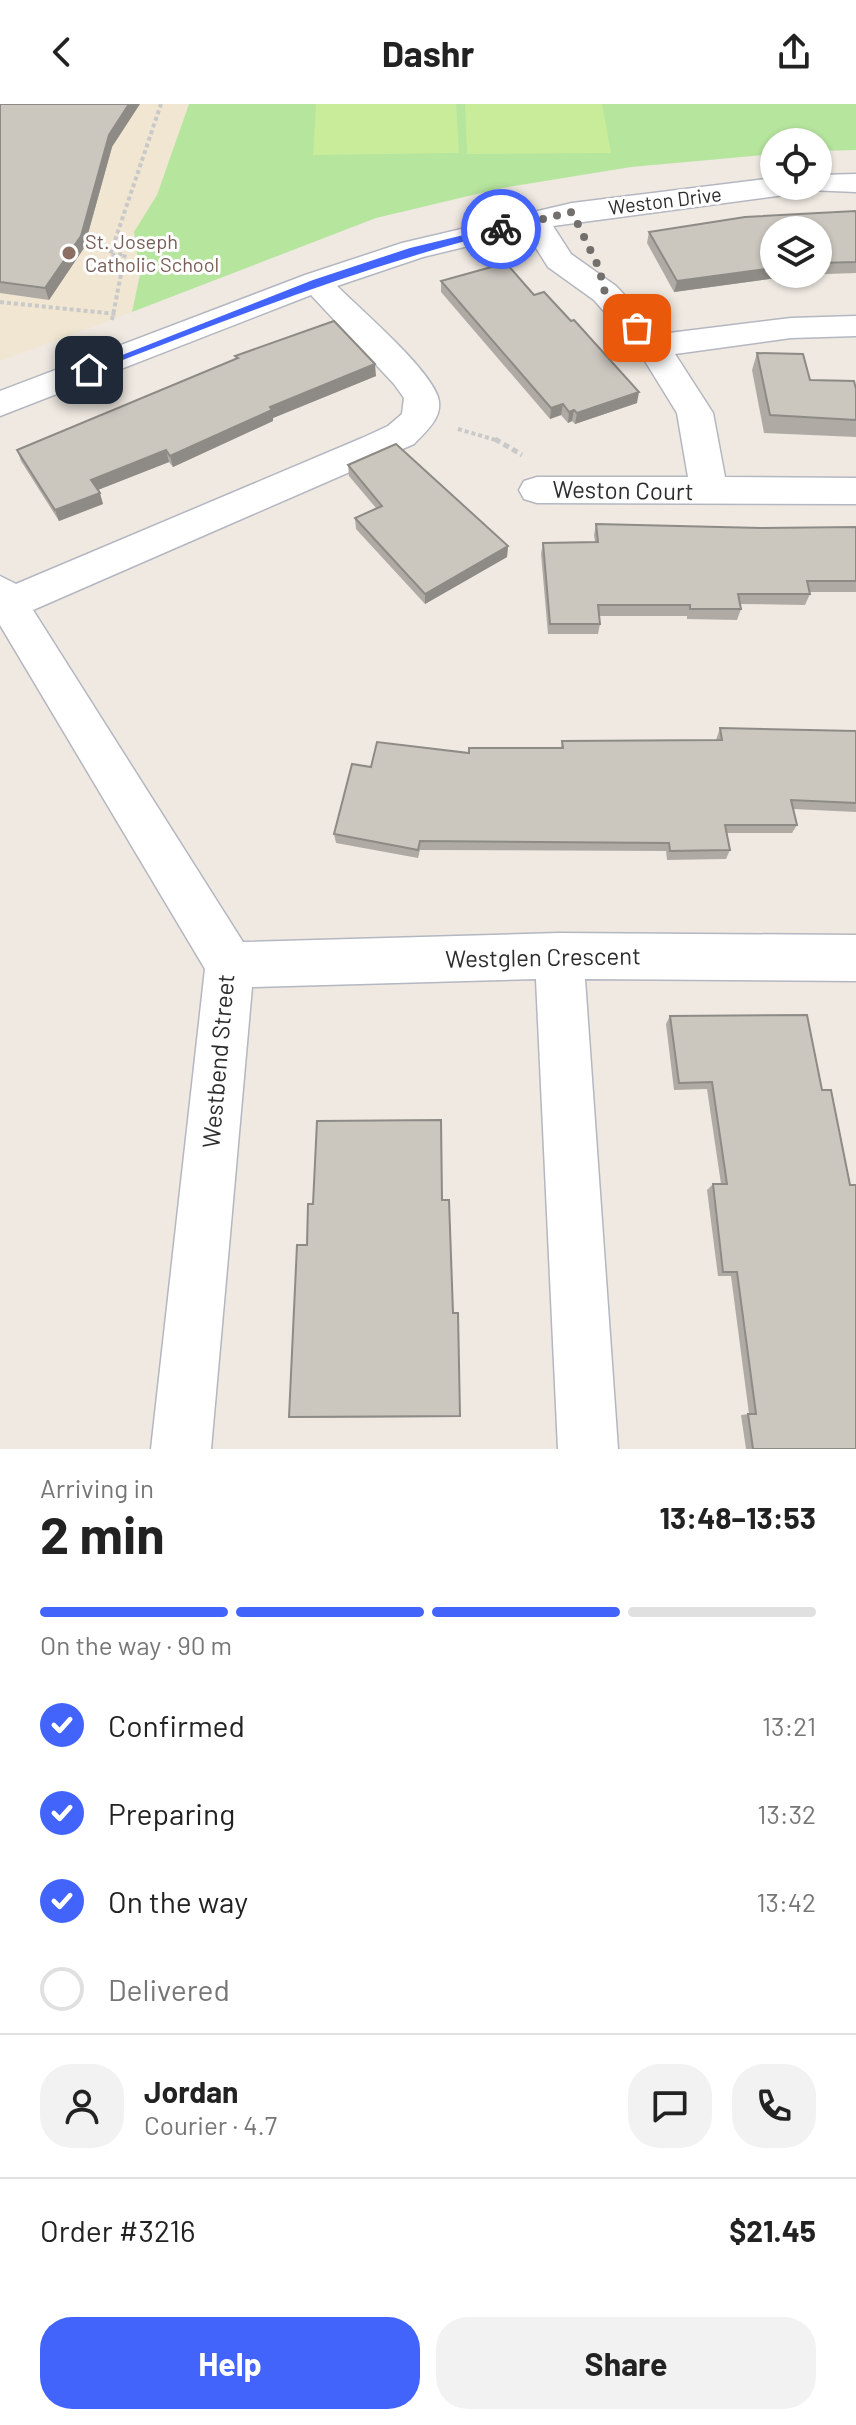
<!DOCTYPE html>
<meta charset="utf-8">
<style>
body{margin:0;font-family:Barlow,sans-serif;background:#f2f2f2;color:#222;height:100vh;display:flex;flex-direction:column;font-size:30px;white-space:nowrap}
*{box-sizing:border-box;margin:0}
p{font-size:26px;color:#767676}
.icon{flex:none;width:44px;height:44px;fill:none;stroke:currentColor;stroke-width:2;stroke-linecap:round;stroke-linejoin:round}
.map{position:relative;height:1345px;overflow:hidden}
.side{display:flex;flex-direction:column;background:#fff;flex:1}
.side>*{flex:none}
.buttons{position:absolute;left:760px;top:24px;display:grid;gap:16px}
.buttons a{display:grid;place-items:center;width:72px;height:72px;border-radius:50%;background:#fff;box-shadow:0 2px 6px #0004;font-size:40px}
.pin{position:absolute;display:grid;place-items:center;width:68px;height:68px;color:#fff;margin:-34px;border-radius:16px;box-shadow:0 4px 12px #0006}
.courier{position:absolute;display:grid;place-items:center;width:80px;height:80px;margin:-40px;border:6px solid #4264fb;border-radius:50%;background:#fff;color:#222;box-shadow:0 2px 10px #0007}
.headline em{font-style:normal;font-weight:700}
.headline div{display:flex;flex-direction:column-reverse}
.headline{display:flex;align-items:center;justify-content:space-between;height:136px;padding:0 40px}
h1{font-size:52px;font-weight:700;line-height:60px}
.bar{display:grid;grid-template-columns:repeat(4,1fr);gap:12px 8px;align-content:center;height:96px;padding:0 40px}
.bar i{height:10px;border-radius:6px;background:#e0e0e0}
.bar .selected{background:#4264fb}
.bar p{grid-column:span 4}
.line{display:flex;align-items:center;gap:20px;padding:0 40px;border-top:2px solid #e0e0e0}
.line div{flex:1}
.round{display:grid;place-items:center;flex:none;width:84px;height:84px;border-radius:32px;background:#f2f2f2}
ol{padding:0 40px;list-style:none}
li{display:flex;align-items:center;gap:24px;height:88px}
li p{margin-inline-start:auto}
li .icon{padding:8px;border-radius:50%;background:#4264fb;color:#fff;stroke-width:4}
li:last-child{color:#767676}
li i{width:44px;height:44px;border:4px solid #e0e0e0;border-radius:50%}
.cta{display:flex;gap:16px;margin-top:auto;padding:16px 40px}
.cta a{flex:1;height:92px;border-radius:32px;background:#4264fb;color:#fff;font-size:32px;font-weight:700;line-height:92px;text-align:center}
.cta a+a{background:#f2f2f2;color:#222}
header{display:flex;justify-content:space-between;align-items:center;height:104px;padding:0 40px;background:#fff;font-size:36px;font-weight:700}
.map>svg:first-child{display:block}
</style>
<header><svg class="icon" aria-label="back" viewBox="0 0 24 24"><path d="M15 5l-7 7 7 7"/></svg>Dashr<svg class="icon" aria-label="share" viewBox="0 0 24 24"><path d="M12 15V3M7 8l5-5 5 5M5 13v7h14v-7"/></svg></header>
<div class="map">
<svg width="856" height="1345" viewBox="0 0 856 1345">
<rect width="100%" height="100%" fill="#efe9e1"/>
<path fill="#f0e6d1" d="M0 0H189L157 91 135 128 141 171 132 208 0 257Z"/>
<path fill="#b6e59e" d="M189 0H856V46L818 47V38H774V50L631 63 502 84 376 114 132 208 140 171 134 128 157 91Z"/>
<path fill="#c9ec9a" d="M316 0H456L459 49 313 51Z
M465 0H602L611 49 467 50Z"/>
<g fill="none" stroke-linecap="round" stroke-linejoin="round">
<defs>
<path id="minor" d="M856 70V88L808 86 805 82H818V71Z
M774 74V82H800L795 88 785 91 553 122 571 150 616 182 661 230 791 214 856 212V232L791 234 675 250 713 309 725 373 856 374V400L537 399 524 395 519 386 524 377 537 373H688L677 309 640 249 594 196 548 163 526 128 423 153 337 182C361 206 428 263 438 293 444 313 426 327 414 340L33 506 243 838 559 829 856 831V877L585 875 618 1345H558L536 875 252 883 211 1345H151L205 865 0 521V472L16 480 362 334 388 322 402 310 404 294 394 280 311 191 0 312V287L305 171 402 139 572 99Z"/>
</defs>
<use href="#minor" stroke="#b4b7c1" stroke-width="3"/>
<path stroke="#c9c9c9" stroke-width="4" stroke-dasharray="4 3" stroke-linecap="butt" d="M0 198 116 210
M112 216 125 150 110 151 161 0
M458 325 499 337"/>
<path stroke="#c9c9c9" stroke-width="5" stroke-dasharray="6 4" stroke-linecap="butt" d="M495 335 522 351"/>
<use href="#minor" fill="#fff" fill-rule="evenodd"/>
</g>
<path fill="#afaba4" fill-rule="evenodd" d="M0 0 112 43 84 144 49 196 0 189Z
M856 107V169L798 171 674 188 647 139 649 128ZM818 126V170H774Z
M441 177 534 191 637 299 575 320 572 317 568 319 561 311 550 315 441 188Z
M757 249 810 276 856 285V333L764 329 752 266Z
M235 252 376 272 273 314V317L173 363 169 358 98 386 103 400 59 417 21 357 17 346 236 255Z
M348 361 508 442 507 453 425 500 356 425 355 414 376 404 349 372Z
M596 420 761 424 856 423V488H809L810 490 805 501 740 500 741 505 737 516 687 515V512H599L600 520 598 530H548L541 450 543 439 595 438 594 431Z
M720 624 856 627V708L793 705 797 721 792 729H727L730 746 726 755 667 756 666 747 420 746 418 754 336 739 334 730 371 663 469 649 561 644 562 637 716 636Z
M807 911 856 1345H746L741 1311 749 1310 731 1172H718L707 1086 713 1080H721L707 985 674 986 666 920 670 912Z
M442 1096 453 1209 460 1313 291 1314 289 1313Z"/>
<path fill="#8e8b86" d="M129 0H140L112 43 84 144 49 196 45 184 109 31Z
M774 164V170H799L798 171 674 188 677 177Z
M375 260 376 272 273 314V317L173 363 170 352 270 303Z
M639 288 637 299 575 320 577 309Z
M563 300 561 311 550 315 551 304Z
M574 306 572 317 568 319 569 308Z
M166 346 169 358 95 387 91 376Z
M100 389 103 400 59 417 55 406Z
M508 442 507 453 425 500V490Z"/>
<path fill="#cbc7bf" stroke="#8e8b86" stroke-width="2" d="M0 0H129L109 31 81 132 45 184 0 178Z
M856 107V158L818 159V126H774V164L677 177 649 128 745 113Z
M506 159 534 191 544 188 571 217 574 216 639 288 577 309 574 306 569 308 563 300 551 304 441 177Z
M334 217 375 260 270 303 272 306 170 352 166 346 91 376 100 389 55 406 17 346 238 254 235 252Z
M757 249 803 250 810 276 854 277 856 285V316L770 311Z
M396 340 508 442 425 490 355 414 382 402 348 361Z
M596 420 761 424 856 423V477H807L810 490H738L741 505H690V501H598L600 520H550L543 439 598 438Z
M720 624 856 627V699L791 696 797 721H725L730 746 670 747 669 739 420 737 418 746 334 730 352 660 371 663 377 638 469 649V644H563L562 637 722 636Z
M807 911 822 986H831L850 1081H856V1345H753L748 1310H756L737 1168H723L713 1080H727L712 978 679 979 670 912Z
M441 1016 442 1096H449L453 1209H458L460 1312 289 1313 297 1141H307L308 1100H313L317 1017Z"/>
<path fill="#4264fb" d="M501 122 504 127C362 162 228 215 92 268L84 266 313 176 410 144Z"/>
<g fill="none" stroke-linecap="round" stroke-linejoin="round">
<path stroke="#726f6d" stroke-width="8" stroke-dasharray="0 14.4" d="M501 125 572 108 599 164 605 189 637 224"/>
</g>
<circle fill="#8d6e63" stroke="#fff" stroke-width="3" cx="69" cy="149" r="8"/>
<g text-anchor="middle" stroke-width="6" stroke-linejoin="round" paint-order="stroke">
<g font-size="20" fill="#2e2e2e" stroke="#fff">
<text transform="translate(665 97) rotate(-7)" y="7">Weston Drive</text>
</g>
<g font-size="20" fill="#785e54" stroke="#fff" text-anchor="start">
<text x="85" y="145">St. Joseph<tspan x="85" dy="23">Catholic School</tspan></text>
</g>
<g font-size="24" fill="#2e2e2e" stroke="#fff">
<text transform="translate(623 387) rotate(1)" y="8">Weston Court</text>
<text transform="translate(543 854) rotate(-1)" y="8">Westglen Crescent</text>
<text transform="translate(219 957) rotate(-85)" y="8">Westbend Street</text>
</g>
</g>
</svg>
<div class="buttons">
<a><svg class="icon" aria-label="locate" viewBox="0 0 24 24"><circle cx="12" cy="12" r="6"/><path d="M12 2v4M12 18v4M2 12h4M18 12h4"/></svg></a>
<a><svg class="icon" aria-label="layers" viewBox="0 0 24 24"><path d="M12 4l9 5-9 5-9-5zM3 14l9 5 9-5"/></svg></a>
</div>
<div class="pin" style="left:637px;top:224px;background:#ea580c"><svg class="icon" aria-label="bag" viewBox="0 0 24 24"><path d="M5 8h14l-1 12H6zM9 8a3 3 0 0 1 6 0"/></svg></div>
<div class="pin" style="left:89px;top:266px;background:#1f2937"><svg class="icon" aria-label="home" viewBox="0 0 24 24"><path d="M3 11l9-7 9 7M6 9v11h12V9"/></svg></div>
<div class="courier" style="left:501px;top:125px"><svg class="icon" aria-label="bike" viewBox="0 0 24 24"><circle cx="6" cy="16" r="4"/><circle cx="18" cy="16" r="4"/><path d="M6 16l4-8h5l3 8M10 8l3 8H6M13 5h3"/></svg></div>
</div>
<section class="side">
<div class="headline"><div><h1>2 min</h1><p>Arriving in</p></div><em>13:48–13:53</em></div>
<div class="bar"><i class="selected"></i><i class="selected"></i><i class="selected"></i><i></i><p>On the way · 90 m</p></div>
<ol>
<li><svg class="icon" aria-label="check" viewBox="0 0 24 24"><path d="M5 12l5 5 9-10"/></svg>Confirmed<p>13:21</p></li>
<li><svg class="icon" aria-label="check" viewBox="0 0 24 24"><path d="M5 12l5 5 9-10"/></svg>Preparing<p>13:32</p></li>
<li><svg class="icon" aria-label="check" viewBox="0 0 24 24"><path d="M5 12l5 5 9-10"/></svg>On the way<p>13:42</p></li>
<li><i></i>Delivered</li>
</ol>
<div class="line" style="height:144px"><a class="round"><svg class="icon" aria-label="person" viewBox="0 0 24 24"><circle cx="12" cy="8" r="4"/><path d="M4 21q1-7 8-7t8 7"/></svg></a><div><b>Jordan</b><p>Courier · 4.7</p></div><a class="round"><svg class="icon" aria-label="chat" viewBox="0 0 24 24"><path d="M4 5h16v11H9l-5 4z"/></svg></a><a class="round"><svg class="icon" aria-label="phone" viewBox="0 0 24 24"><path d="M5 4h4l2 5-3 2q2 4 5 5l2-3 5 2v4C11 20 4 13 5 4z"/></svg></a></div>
<div class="line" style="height:104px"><div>Order #3216</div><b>$21.45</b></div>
<div class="cta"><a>Help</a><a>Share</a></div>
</section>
